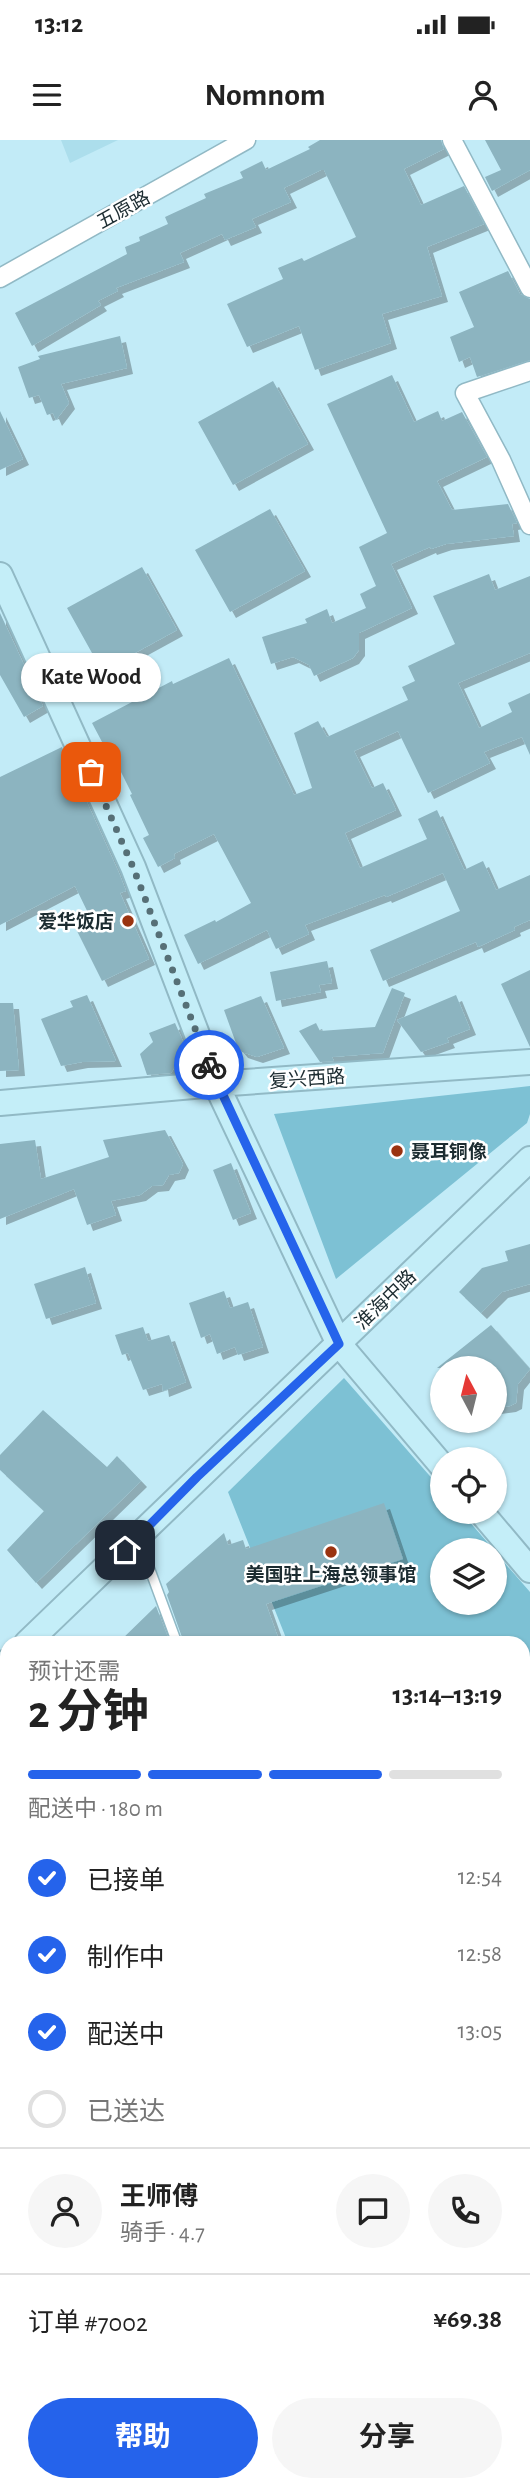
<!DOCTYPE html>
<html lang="zh">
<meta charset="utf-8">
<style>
body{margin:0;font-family:"Alegreya Sans","Noto Sans SC",sans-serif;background:#f6f6f6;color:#222;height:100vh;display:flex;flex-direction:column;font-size:26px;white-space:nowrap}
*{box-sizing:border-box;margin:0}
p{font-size:23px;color:#767676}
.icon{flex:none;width:38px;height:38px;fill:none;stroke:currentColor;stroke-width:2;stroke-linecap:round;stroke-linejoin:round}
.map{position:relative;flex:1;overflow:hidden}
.sheet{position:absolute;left:0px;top:1496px;width:530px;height:856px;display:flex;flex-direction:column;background:#fff;border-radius:21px 21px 0 0;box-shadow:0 2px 5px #0004}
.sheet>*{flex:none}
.needle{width:46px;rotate:353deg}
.tools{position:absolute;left:430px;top:1216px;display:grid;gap:14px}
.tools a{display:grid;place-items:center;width:77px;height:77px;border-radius:50%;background:#fff;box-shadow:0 2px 5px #0004;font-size:35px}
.pin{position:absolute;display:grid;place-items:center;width:60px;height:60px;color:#fff;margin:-30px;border-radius:14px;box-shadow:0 4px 10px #0006}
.courier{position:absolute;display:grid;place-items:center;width:70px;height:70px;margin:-35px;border:5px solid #2563eb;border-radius:50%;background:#fff;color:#222;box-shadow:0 2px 9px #0007}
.bubble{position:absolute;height:49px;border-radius:24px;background:#fff;box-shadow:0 2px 5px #0004;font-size:23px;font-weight:700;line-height:49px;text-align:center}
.headline em{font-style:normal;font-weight:700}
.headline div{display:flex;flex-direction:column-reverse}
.headline{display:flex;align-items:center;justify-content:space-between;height:119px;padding:0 28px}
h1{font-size:46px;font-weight:700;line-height:52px}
.bar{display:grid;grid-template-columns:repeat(4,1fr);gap:10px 7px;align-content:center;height:84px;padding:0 28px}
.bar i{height:9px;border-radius:5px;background:#e0e0e0}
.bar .active{background:#2563eb}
.bar p{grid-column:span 4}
.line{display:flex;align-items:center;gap:18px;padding:0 28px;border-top:2px solid #e0e0e0}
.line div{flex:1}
.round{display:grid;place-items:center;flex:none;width:74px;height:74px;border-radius:37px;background:#f6f6f6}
ol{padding:0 28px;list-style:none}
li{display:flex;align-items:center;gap:21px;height:77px}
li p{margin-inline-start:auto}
li .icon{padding:7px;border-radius:50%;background:#2563eb;color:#fff;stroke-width:4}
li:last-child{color:#767676}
li i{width:38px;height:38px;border:4px solid #e0e0e0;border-radius:50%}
.cta{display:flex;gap:14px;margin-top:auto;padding:14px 28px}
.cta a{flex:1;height:80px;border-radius:42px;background:#2563eb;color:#fff;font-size:28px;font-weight:700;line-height:80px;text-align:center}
.cta a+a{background:#f6f6f6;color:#222}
.status{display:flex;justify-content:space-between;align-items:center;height:49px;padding:0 35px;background:#fff;direction:ltr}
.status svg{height:19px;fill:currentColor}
header{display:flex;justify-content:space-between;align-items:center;height:91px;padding:0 28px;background:#fff;font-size:32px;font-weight:700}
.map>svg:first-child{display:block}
</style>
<div class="status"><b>13:12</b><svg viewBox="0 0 49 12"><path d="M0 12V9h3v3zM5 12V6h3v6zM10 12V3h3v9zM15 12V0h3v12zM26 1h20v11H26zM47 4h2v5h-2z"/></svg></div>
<header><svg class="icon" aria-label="menu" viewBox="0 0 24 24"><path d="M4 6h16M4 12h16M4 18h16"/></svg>Nomnom<svg class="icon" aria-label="person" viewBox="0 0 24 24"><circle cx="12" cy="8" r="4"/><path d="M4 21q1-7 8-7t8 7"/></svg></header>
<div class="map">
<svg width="530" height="2351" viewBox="0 0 530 2351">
<defs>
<filter id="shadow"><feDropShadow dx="6" dy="6" stdDeviation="0" flood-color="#0004"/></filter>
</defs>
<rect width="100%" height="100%" fill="#c2ebf7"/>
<path fill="#acdeec" d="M61 0H118L70 23Z
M530 1956V2077L523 2079V1958Z
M530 2092V2351H295L284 2345H523V2094Z"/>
<path fill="#7dc1d4" d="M530 946V974L527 983 336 1139 274 974Z
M344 1238 443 1351V1372H461L494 1410H443V1463H495V1412L530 1452V1956L523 1958V1503H288L228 1352Z
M7 1571V2007L0 1995V1578Z"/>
<path fill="#8cb4c0" filter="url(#shadow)" d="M320 0H441L444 9 404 29 421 65 464 46 484 84 427 107 442 156 382 174 391 203 315 230 299 186 247 207 227 164 283 139 278 128 302 118 304 121 356 97 324 30H321L284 48 291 62 252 79 256 87 225 100 222 94 180 113 184 122 116 148 118 151 98 161 101 165 32 206 15 173 127 114 125 107 140 101 139 97 168 84 165 77 206 58 204 54 243 38 240 32 262 21 266 30 310 9 308 7Z
M485 0H530V30L492 51 485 37 501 30Z
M508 131 520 154 530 159V220L477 237 470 217 459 222 450 197 474 187 459 152Z
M120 196 127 228 61 244 69 263 56 280 53 273 47 275 39 255 29 258 18 227 40 219 38 216Z
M392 235 414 282 438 271 442 281 462 272 487 317 437 341 452 370 508 364 517 383 512 384 514 396 446 404 431 409 430 407 391 424 412 468 359 493V510L353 518 314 536 309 525 293 517 271 524 262 497 307 483 305 479 327 469 332 483 366 468 360 454 376 446 359 407 387 393 327 264Z
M273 241 308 304 233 345 198 282Z
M0 271 23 319 0 330Z
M270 369 305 431 230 472 195 410Z
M142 427 177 490 102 531 67 468Z
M489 434 495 450 530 436V513L458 543 479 588 512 572 508 563 530 553V615L522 597 484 612 490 623 428 653 398 591 354 611 372 648 383 643 396 670 345 693 360 728 427 699 418 679 437 670 464 730 483 721 496 750 530 735V780L514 787 515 790 478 807 476 802 383 841 370 810 460 771 443 733 386 757 385 755 305 785 309 794 276 809 267 790 198 824 184 795 215 780 216 782 251 763 214 694 174 714 175 718 158 727 143 698 149 695 130 655 132 654 113 616 110 617 92 583 172 541 173 544 229 518 294 655 312 648 294 593 318 581 327 597 408 560 402 547 415 541 408 526 455 504 433 456Z
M0 473 43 566 24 577 0 535Z
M62 607 119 733 126 751 120 753 149 819 102 841 75 787 91 779 75 746 0 785V637Z
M327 821 332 843 319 845 321 852 276 861 270 832Z
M530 830V907L501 844Z
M392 848 405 853 383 913 332 917 334 921 320 922 299 891 316 883 320 891 375 887Z
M87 855 116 921 82 922 61 926 41 879 73 867 70 861Z
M456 855 470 889 447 898 449 902 421 912 397 880Z
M261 856 284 908 257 917 242 912 237 906 224 870Z
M0 863H13L19 930 0 931Z
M175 883 186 908 171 933 147 935 140 914 153 902 149 893Z
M165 990 183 1024 179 1033 169 1035 163 1045 152 1046 140 1055 111 1061 116 1075 87 1085 74 1049 0 1079V1004L35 1000 41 1039 109 1017 103 1000Z
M231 1023 251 1073 233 1080 213 1030Z
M530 1104V1144L502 1152 481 1173 459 1152 482 1128 508 1121 505 1111Z
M85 1127 96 1163 46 1179 34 1144Z
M224 1151 230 1168 248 1162 263 1207 238 1215 235 1207 217 1214 210 1194 201 1198 189 1163Z
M491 1185 530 1229 518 1244 516 1263 510 1266 495 1268V1228H437Z
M143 1187 148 1201 169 1195 186 1242 163 1251 162 1244 143 1250 128 1213 122 1215 115 1195Z
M43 1270 107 1327 117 1316 141 1341 36 1443 7 1410 44 1371 0 1330V1315Z
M384 1363 403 1419 266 1464 280 1503H184L167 1455 169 1452 166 1444 224 1393 228 1405 243 1400 246 1409Z
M156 1466 170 1503H118Z"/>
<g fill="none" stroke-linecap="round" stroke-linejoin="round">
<defs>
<path id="lane" d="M139 1400 177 1503
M523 2108 530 2106
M294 2345 307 2351"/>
<path id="street" d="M452 0 530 148
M0 138 246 0
M530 231 465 253 501 320 530 385
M335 2345 346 2351
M168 2348 170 2345"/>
<path id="secondary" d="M0 435 133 727 216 944 339 1204 443 1327
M0 963 216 944 530 922
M481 1372 530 1430
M27 1503 530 1019
M0 1529 7 1522"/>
</defs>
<use href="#lane" stroke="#91b9c5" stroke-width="12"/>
<use href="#street" stroke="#91b9c5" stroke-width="21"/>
<use href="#secondary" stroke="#91b9c5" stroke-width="28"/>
<use href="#lane" stroke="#fff" stroke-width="9"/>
<use href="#street" stroke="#fff" stroke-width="18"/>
<use href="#secondary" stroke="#c4eef8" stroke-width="24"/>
</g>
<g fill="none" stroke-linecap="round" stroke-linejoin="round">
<path stroke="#566f76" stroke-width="7" stroke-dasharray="0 12.6" d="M91 632 133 727 209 925"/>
<path stroke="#2563eb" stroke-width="9" d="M125 1410 197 1337 339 1204 209 925"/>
</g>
<g fill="#9a3310" stroke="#fff" stroke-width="2.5">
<circle cx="128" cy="781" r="7"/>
<circle cx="397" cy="1011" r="7"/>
<circle cx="331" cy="1412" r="7"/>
</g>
<g text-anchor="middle" stroke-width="5" stroke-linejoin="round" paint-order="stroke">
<g font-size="19" fill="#1c2c31" stroke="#fff">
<text transform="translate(123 69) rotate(-29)" y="7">五原路</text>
<text transform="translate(307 938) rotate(-4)" y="7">复兴西路</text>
<text transform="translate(385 1159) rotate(-44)" y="7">淮海中路</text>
</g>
<g font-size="19" font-weight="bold" fill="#1c2c31" stroke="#fff" text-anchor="end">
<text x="114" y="788">爱华饭店</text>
<text x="411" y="1018" text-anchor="start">聂耳铜像</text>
<text x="331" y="1441" text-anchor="middle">美国驻上海总领事馆</text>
</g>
</g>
</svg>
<div class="tools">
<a><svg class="needle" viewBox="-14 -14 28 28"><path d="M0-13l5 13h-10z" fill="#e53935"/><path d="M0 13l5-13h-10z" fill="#767676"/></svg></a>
<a><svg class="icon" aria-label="locate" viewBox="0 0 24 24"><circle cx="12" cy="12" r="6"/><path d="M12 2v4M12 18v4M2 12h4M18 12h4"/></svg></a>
<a><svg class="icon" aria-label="layers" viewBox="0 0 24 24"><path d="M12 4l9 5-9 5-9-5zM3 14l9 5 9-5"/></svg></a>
</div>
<div class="pin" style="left:91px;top:632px;background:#ea580c"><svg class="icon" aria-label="bag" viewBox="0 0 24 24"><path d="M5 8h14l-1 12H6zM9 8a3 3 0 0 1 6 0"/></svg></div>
<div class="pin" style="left:125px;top:1410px;background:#1f2937"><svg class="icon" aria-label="home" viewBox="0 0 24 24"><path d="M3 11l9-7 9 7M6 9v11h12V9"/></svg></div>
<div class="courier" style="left:209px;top:925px"><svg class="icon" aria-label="bike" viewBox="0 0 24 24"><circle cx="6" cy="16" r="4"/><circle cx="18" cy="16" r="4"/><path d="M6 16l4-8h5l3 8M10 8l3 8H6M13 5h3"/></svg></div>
<div class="bubble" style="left:21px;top:513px;width:140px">Kate Wood</div>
<section class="sheet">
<div class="headline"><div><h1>2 分钟</h1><p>预计还需</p></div><em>13:14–13:19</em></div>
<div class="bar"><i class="active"></i><i class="active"></i><i class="active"></i><i></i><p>配送中 · 180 m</p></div>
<ol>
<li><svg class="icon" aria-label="check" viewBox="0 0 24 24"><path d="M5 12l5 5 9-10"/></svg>已接单<p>12:54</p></li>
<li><svg class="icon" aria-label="check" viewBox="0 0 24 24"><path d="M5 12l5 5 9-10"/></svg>制作中<p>12:58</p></li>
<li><svg class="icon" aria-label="check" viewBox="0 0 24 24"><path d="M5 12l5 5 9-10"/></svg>配送中<p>13:05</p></li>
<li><i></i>已送达</li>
</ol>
<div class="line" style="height:126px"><a class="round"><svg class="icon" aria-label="person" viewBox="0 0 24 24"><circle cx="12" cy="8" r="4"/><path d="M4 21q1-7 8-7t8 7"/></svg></a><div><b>王师傅</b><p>骑手 · 4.7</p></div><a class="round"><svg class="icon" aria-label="chat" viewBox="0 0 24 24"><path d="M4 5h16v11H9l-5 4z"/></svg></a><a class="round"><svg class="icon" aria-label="phone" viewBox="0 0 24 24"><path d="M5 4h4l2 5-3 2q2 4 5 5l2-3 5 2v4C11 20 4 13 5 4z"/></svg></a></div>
<div class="line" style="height:91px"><div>订单 #7002</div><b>¥69.38</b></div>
<div class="cta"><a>帮助</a><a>分享</a></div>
</section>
</div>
